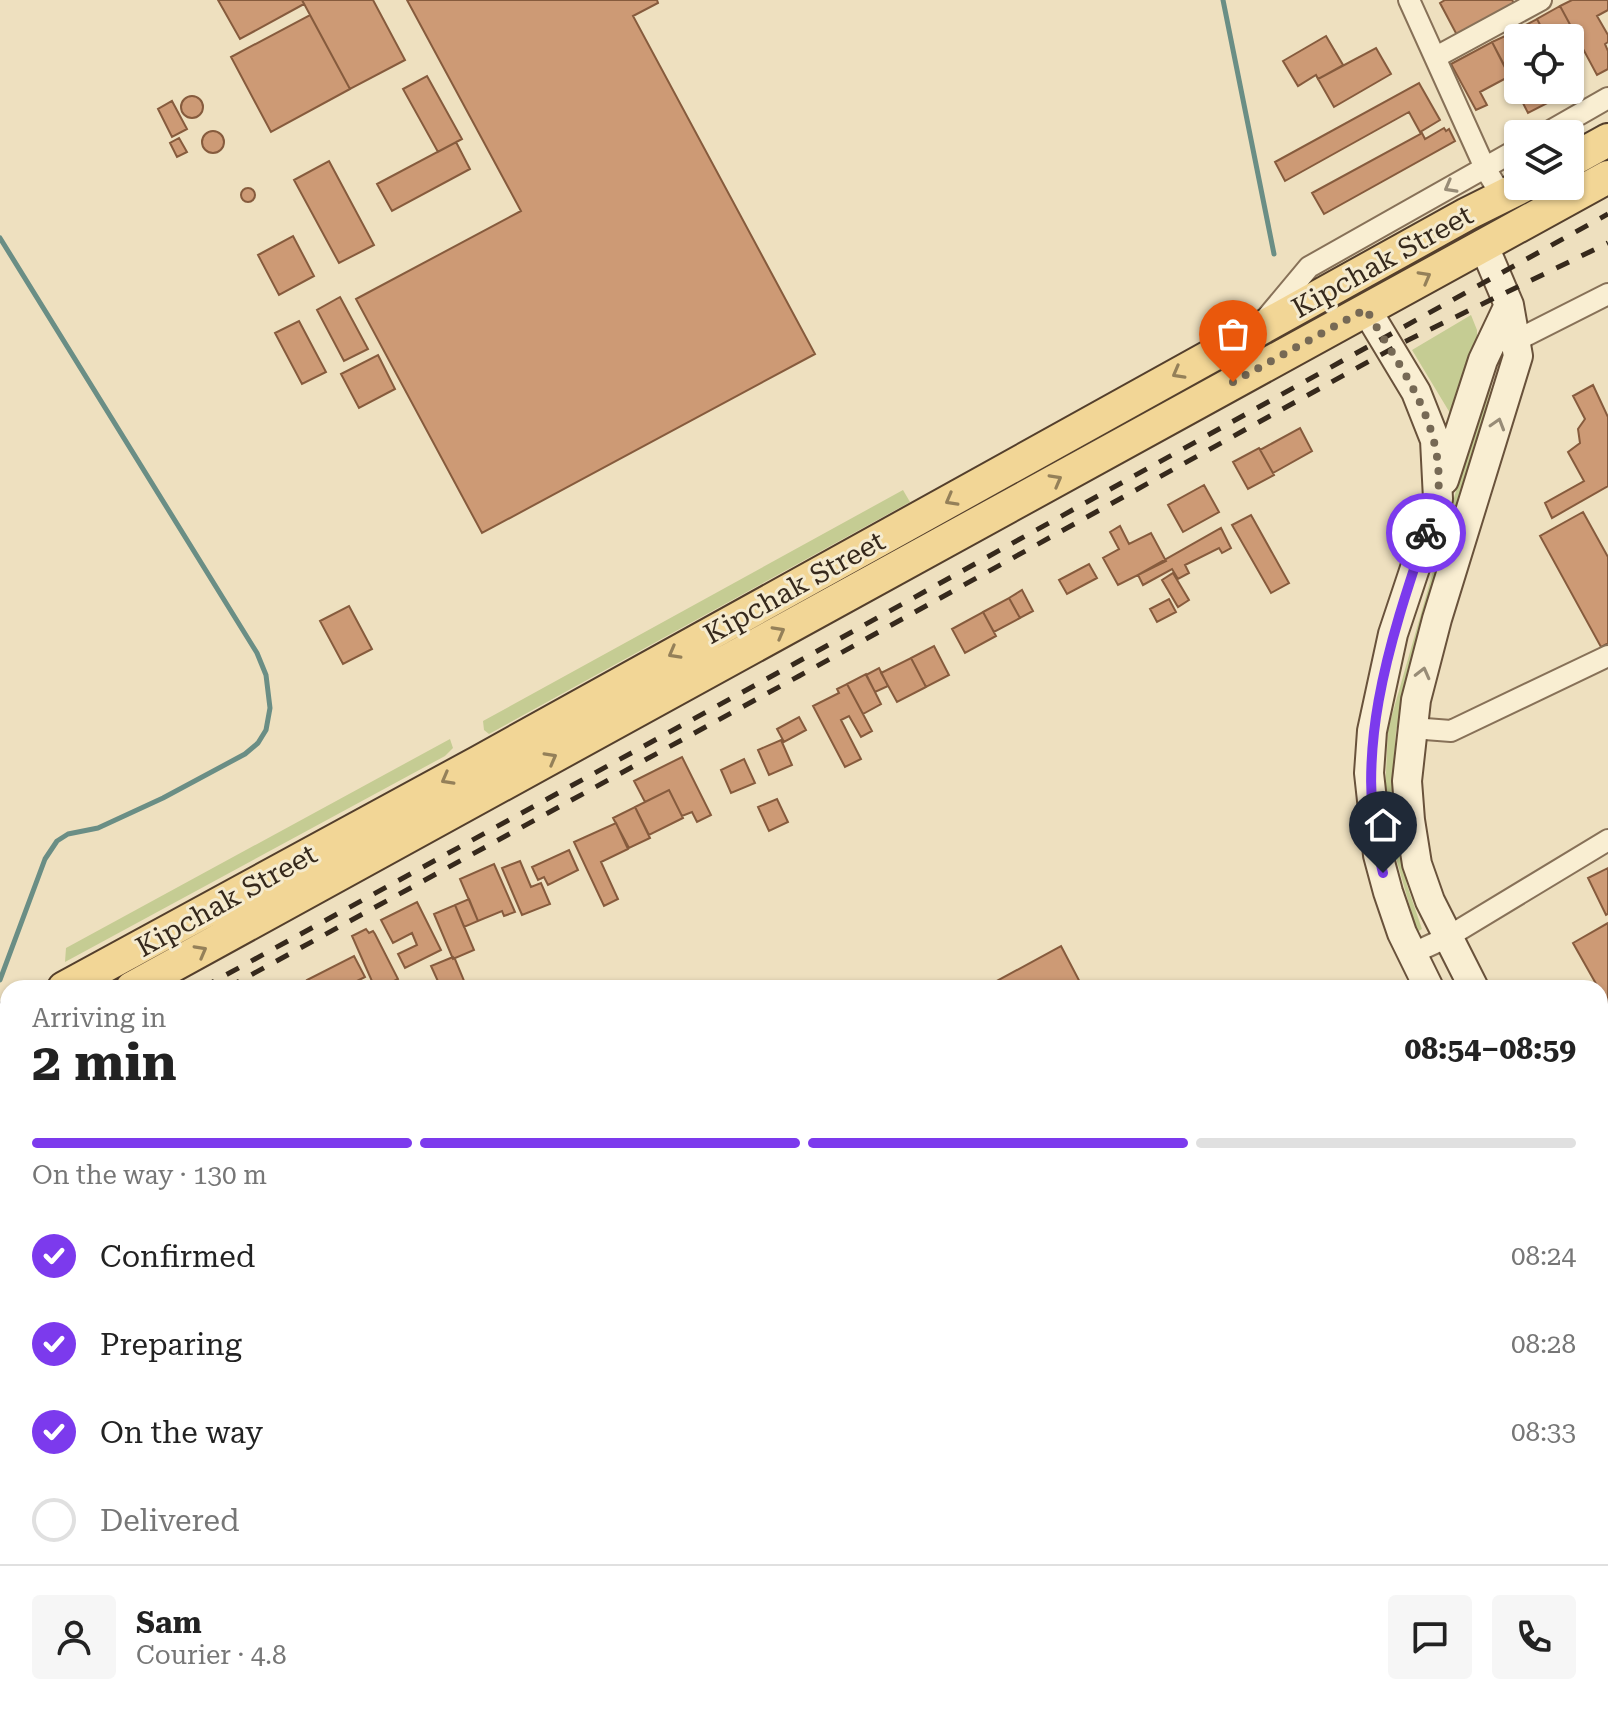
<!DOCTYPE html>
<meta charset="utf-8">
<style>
body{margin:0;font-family:"Roboto Serif",serif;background:#f6f6f6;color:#222;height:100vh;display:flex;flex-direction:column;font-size:30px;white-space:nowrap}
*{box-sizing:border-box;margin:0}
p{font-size:26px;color:#767676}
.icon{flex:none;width:44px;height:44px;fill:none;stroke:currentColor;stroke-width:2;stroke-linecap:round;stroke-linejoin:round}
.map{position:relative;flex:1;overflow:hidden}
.panel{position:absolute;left:0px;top:980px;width:1608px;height:744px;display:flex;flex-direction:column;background:#fff;border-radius:24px 24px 0 0;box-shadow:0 2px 6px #0004}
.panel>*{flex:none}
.fabs{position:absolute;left:1504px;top:24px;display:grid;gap:16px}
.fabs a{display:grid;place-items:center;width:80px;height:80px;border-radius:8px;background:#fff;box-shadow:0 2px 6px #0004;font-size:40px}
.pin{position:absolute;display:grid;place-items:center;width:68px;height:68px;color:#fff;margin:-82px -34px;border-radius:50% 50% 50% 0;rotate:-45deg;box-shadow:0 0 8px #0007}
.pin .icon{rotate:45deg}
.courier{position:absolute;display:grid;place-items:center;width:80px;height:80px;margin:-40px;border:6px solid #7c3aed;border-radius:50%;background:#fff;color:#222;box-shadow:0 2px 10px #0007}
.overview em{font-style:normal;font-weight:700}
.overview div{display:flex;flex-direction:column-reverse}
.overview{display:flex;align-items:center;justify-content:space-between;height:136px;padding:0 32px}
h1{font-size:52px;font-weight:700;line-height:60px}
.bar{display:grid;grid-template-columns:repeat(4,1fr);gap:12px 8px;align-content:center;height:96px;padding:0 32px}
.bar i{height:10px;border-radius:6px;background:#e0e0e0}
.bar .on{background:#7c3aed}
.bar p{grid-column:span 4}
.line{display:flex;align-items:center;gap:20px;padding:0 32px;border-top:2px solid #e0e0e0}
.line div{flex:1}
.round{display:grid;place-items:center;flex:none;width:84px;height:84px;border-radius:8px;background:#f6f6f6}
ol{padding:0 32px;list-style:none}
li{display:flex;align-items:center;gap:24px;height:88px}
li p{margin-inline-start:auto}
li .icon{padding:8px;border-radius:50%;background:#7c3aed;color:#fff;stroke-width:4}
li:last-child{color:#767676}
li i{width:44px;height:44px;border:4px solid #e0e0e0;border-radius:50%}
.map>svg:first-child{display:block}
</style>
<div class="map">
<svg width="1608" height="1724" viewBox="0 0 1608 1724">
<rect width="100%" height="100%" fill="#eee0bf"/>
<path fill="#c5cc93" d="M1471 315 1477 330V343L1453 418 1412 350Z
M1486 386 1491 388 1396 731 1392 792 1397 837 1407 885 1422 929 1417 932 1390 837 1385 794 1388 729Z
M903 490 910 502 489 734 484 730 483 721Z
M450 739 453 748 445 756 65 962 66 948Z"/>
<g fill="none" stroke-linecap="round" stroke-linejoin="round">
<path stroke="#6a8e85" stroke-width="5" d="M1223 0 1274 254
M0 238 257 653 266 675 270 708 266 730 258 743 245 754 163 798 98 828 68 834 57 841 45 859 0 980
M0 1144 8 1154
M0 1208 8 1199"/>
</g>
<path fill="#cd9a75" stroke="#865b3d" stroke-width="2" d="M218 0H302L304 4 240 39Z
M302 0H373L405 60 350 89Z
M407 0H657L658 3 633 16 815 354 482 533 356 299 521 211Z
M1445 0H1512L1516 6 1458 37 1440 3Z
M1572 0H1608V10L1597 16 1608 35V42L1605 44 1608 51V69L1597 75 1560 6Z
M1560 6 1579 41 1570 46V38H1547L1537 19Z
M310 15 350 89 271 132 231 57Z
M1537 19 1547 38H1518V61L1505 36Z
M1326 36 1343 65 1318 79 1316 75 1298 86 1283 61Z
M1505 36 1518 61V90H1561L1563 95 1528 113 1492 42Z
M1492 42 1510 76 1480 92 1487 105 1476 110 1451 64Z
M1376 48 1391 74 1334 107 1318 79Z
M427 76 462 139 438 152 403 89Z
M1419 83 1440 120 1420 132 1409 112 1285 181 1275 162Z
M181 107a11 11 0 1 1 22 0a11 11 0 1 1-22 0Z
M172 101 187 129 172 137 158 109Z
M1444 128 1446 131 1449 129 1455 141 1324 214 1312 193 1422 133 1425 139Z
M202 142a11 11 0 1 1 22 0a11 11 0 1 1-22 0Z
M179 138 187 152 177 157 170 143Z
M456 142 470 169 392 211 377 184Z
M329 161 374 245 339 263 294 180Z
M241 195a7 7 0 1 1 14 0a7 7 0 1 1-14 0Z
M293 236 314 276 279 295 258 255Z
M340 297 368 349 344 361 317 310Z
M299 321 326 372 302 384 275 333Z
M378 355 395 389 359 408 341 374Z
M1593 385 1608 417V486L1552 518 1545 503 1584 481 1568 452 1580 443 1578 429 1585 419 1573 396Z
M1300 428 1312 451 1273 473 1260 450Z
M1259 448 1274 475 1248 489 1233 462Z
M1204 485 1219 512 1183 532 1168 505Z
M1583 512 1608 557V643L1601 647 1540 536Z
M1251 515 1289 583 1271 593 1232 525Z
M1120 526 1129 544 1151 533 1166 561 1118 585 1103 558 1119 549 1110 532Z
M1221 528 1231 548 1222 553 1219 548 1185 565 1189 573 1178 579 1172 569 1143 585 1138 575Z
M1089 564 1097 578 1067 594 1059 580Z
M1173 573 1189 600 1178 607 1162 580Z
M1022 590 1033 611 1020 618 1009 598Z
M1009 598 1020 618 994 632 983 612Z
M1169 599 1176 612 1157 622 1150 609Z
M349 606 372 649 343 664 320 621Z
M983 612 996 636 965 653 952 629Z
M934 646 949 675 926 687 911 658Z
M911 658 926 687 897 702 881 673Z
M879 668 888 686 875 692 866 675Z
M866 674 881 704 863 714 847 684Z
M847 684 872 731 861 737 849 716 841 720 861 759 845 767 813 706 839 693 837 689Z
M799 717 806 730 784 742 777 729Z
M781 740 792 765 769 775 758 750Z
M682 757 711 815 697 822 692 812 682 816 669 790 645 802 634 781Z
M744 759 755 783 731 793 721 770Z
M669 790 683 818 649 835 635 807Z
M777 799 788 822 769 831 758 807Z
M635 807 650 838 629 848 613 818Z
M616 823 628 849 601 862 618 899 604 906 574 842Z
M569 850 578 870 548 885 544 877 538 880 532 867Z
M520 861 531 887 541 883 550 904 522 915 502 868Z
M494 864 515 912 504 916 502 911 478 921 460 879Z
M1608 868V914L1606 915 1588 878Z
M469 899 478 921 464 927 455 905Z
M417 902 441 950 405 968 398 954 417 945 412 933 393 943 381 920Z
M455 905 474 950 453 959 434 914Z
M1608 923V1005L1573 943Z
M366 929 369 933 373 931 375 934 398 979 380 988H375L352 936Z
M1061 946 1083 988H984Z
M354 956 365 977 343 988H311L307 980Z
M453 957 455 959 467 988H441L431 966Z
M8 1331V1506L0 1510V1335Z
M8 1554V1716H190L194 1724H0V1559Z
M348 1716H403L408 1724H352Z
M403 1716H431L435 1723 408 1724Z
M498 1716H568L572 1724H502Z
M1057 1716H1236L1240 1724H1061Z"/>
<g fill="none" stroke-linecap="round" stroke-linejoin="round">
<defs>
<path id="street" d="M1409 0 1485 168 1503 198
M1436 57 1541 0
M1545 134 1608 98
M1268 316 1309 267 1518 149
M1517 340 1608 294
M1412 728 1451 731 1608 656
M1411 954 1446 938 1608 840"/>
<path id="secondary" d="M1366 309 1416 392 1435 440 1438 499 1393 634 1372 731 1369 773 1378 855 1388 892 1402 933 1429 988
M1444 480 1483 360 1509 305
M1474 988 1430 901 1417 864 1410 820 1407 781 1416 700 1437 619 1518 356 1509 305 1483 244
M1600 1218 1608 1232
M1600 1303 1608 1318"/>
<path id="primary" d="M1570 161 1608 140
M64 988 479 762 1467 214 1523 186
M132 988 1608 177
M0 1023 8 1018
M0 1060 8 1056"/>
</defs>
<use href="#street" stroke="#877158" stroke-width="24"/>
<use href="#secondary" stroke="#69523b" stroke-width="32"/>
<use href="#primary" stroke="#543f2c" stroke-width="36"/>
<use href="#street" stroke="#f9eed2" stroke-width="20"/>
<use href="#secondary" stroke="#f9eed2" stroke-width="28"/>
<use href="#primary" stroke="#f2d696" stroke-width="32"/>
<path stroke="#36291c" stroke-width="5" stroke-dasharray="14 14" stroke-linecap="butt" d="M202 988 792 665 1608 214
M227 988 799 676 1404 342 1608 243
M0 1098 8 1094
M931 1716 936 1724
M1261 1716 1265 1724
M1276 1716 1281 1724"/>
</g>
<defs><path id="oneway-chevron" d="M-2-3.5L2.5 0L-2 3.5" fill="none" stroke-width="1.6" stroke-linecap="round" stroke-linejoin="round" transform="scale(2)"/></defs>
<g stroke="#988c77">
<use href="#oneway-chevron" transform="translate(1450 187) rotate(151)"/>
<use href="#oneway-chevron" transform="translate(1498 424) rotate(-73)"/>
<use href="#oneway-chevron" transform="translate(1423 673) rotate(-76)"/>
</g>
<g stroke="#948059">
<use href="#oneway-chevron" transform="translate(1425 277) rotate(-29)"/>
<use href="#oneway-chevron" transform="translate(1178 373) rotate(151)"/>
<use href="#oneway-chevron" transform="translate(1056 480) rotate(-29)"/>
<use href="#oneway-chevron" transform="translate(951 500) rotate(151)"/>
<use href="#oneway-chevron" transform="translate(779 632) rotate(-29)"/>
<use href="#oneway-chevron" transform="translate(674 653) rotate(151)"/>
<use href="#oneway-chevron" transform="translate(551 758) rotate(-29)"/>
<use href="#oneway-chevron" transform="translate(447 779) rotate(151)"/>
<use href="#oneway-chevron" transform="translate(201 951) rotate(-29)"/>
</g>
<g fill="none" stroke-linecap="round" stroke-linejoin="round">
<path stroke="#766955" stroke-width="8" stroke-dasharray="0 14.4" d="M1233 382 1366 309C1401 371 1445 421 1438 497 1436 509 1430 522 1426 533"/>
<path stroke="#7c3aed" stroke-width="10" d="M1383 873C1351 757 1389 643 1426 533"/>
</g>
<g text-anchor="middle" stroke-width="6" stroke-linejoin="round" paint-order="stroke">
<g font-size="28" fill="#36291c" stroke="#f5ebcf">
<text transform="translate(1382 261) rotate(-29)" y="10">Kipchak Street</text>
<text transform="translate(794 587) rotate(-29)" y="10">Kipchak Street</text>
<text transform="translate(226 900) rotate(-29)" y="10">Kipchak Street</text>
</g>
</g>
</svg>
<div class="fabs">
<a><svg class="icon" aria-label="locate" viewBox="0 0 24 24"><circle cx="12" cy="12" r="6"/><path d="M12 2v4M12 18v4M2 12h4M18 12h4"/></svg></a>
<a><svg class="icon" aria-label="layers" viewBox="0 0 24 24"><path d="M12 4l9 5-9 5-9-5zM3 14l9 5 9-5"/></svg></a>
</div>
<div class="pin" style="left:1233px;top:382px;background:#ea580c"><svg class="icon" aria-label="bag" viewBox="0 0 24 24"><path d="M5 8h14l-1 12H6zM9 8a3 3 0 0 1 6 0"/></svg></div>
<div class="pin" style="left:1383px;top:873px;background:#1f2937"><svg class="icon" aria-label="home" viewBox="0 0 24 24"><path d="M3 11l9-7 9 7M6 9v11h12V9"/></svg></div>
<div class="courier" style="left:1426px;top:533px"><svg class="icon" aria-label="bike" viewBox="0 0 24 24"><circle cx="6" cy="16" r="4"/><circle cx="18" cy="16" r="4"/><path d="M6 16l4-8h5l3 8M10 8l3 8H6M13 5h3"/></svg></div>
<section class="panel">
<div class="overview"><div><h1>2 min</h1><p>Arriving in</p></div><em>08:54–08:59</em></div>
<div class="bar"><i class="on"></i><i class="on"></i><i class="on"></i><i></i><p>On the way · 130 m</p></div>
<ol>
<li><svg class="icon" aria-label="check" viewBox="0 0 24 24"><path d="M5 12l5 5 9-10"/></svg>Confirmed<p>08:24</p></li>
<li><svg class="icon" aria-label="check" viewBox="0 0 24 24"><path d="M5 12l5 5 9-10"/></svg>Preparing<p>08:28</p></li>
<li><svg class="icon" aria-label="check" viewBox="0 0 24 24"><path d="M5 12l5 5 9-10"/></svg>On the way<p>08:33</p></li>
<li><i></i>Delivered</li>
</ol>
<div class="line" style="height:144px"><a class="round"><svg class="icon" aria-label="person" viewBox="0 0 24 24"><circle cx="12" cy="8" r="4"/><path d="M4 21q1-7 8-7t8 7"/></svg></a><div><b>Sam</b><p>Courier · 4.8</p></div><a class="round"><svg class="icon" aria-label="chat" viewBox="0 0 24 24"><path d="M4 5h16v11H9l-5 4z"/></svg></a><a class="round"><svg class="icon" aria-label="phone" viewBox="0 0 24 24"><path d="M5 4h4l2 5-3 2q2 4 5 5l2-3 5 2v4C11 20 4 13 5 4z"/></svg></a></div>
</section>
</div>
